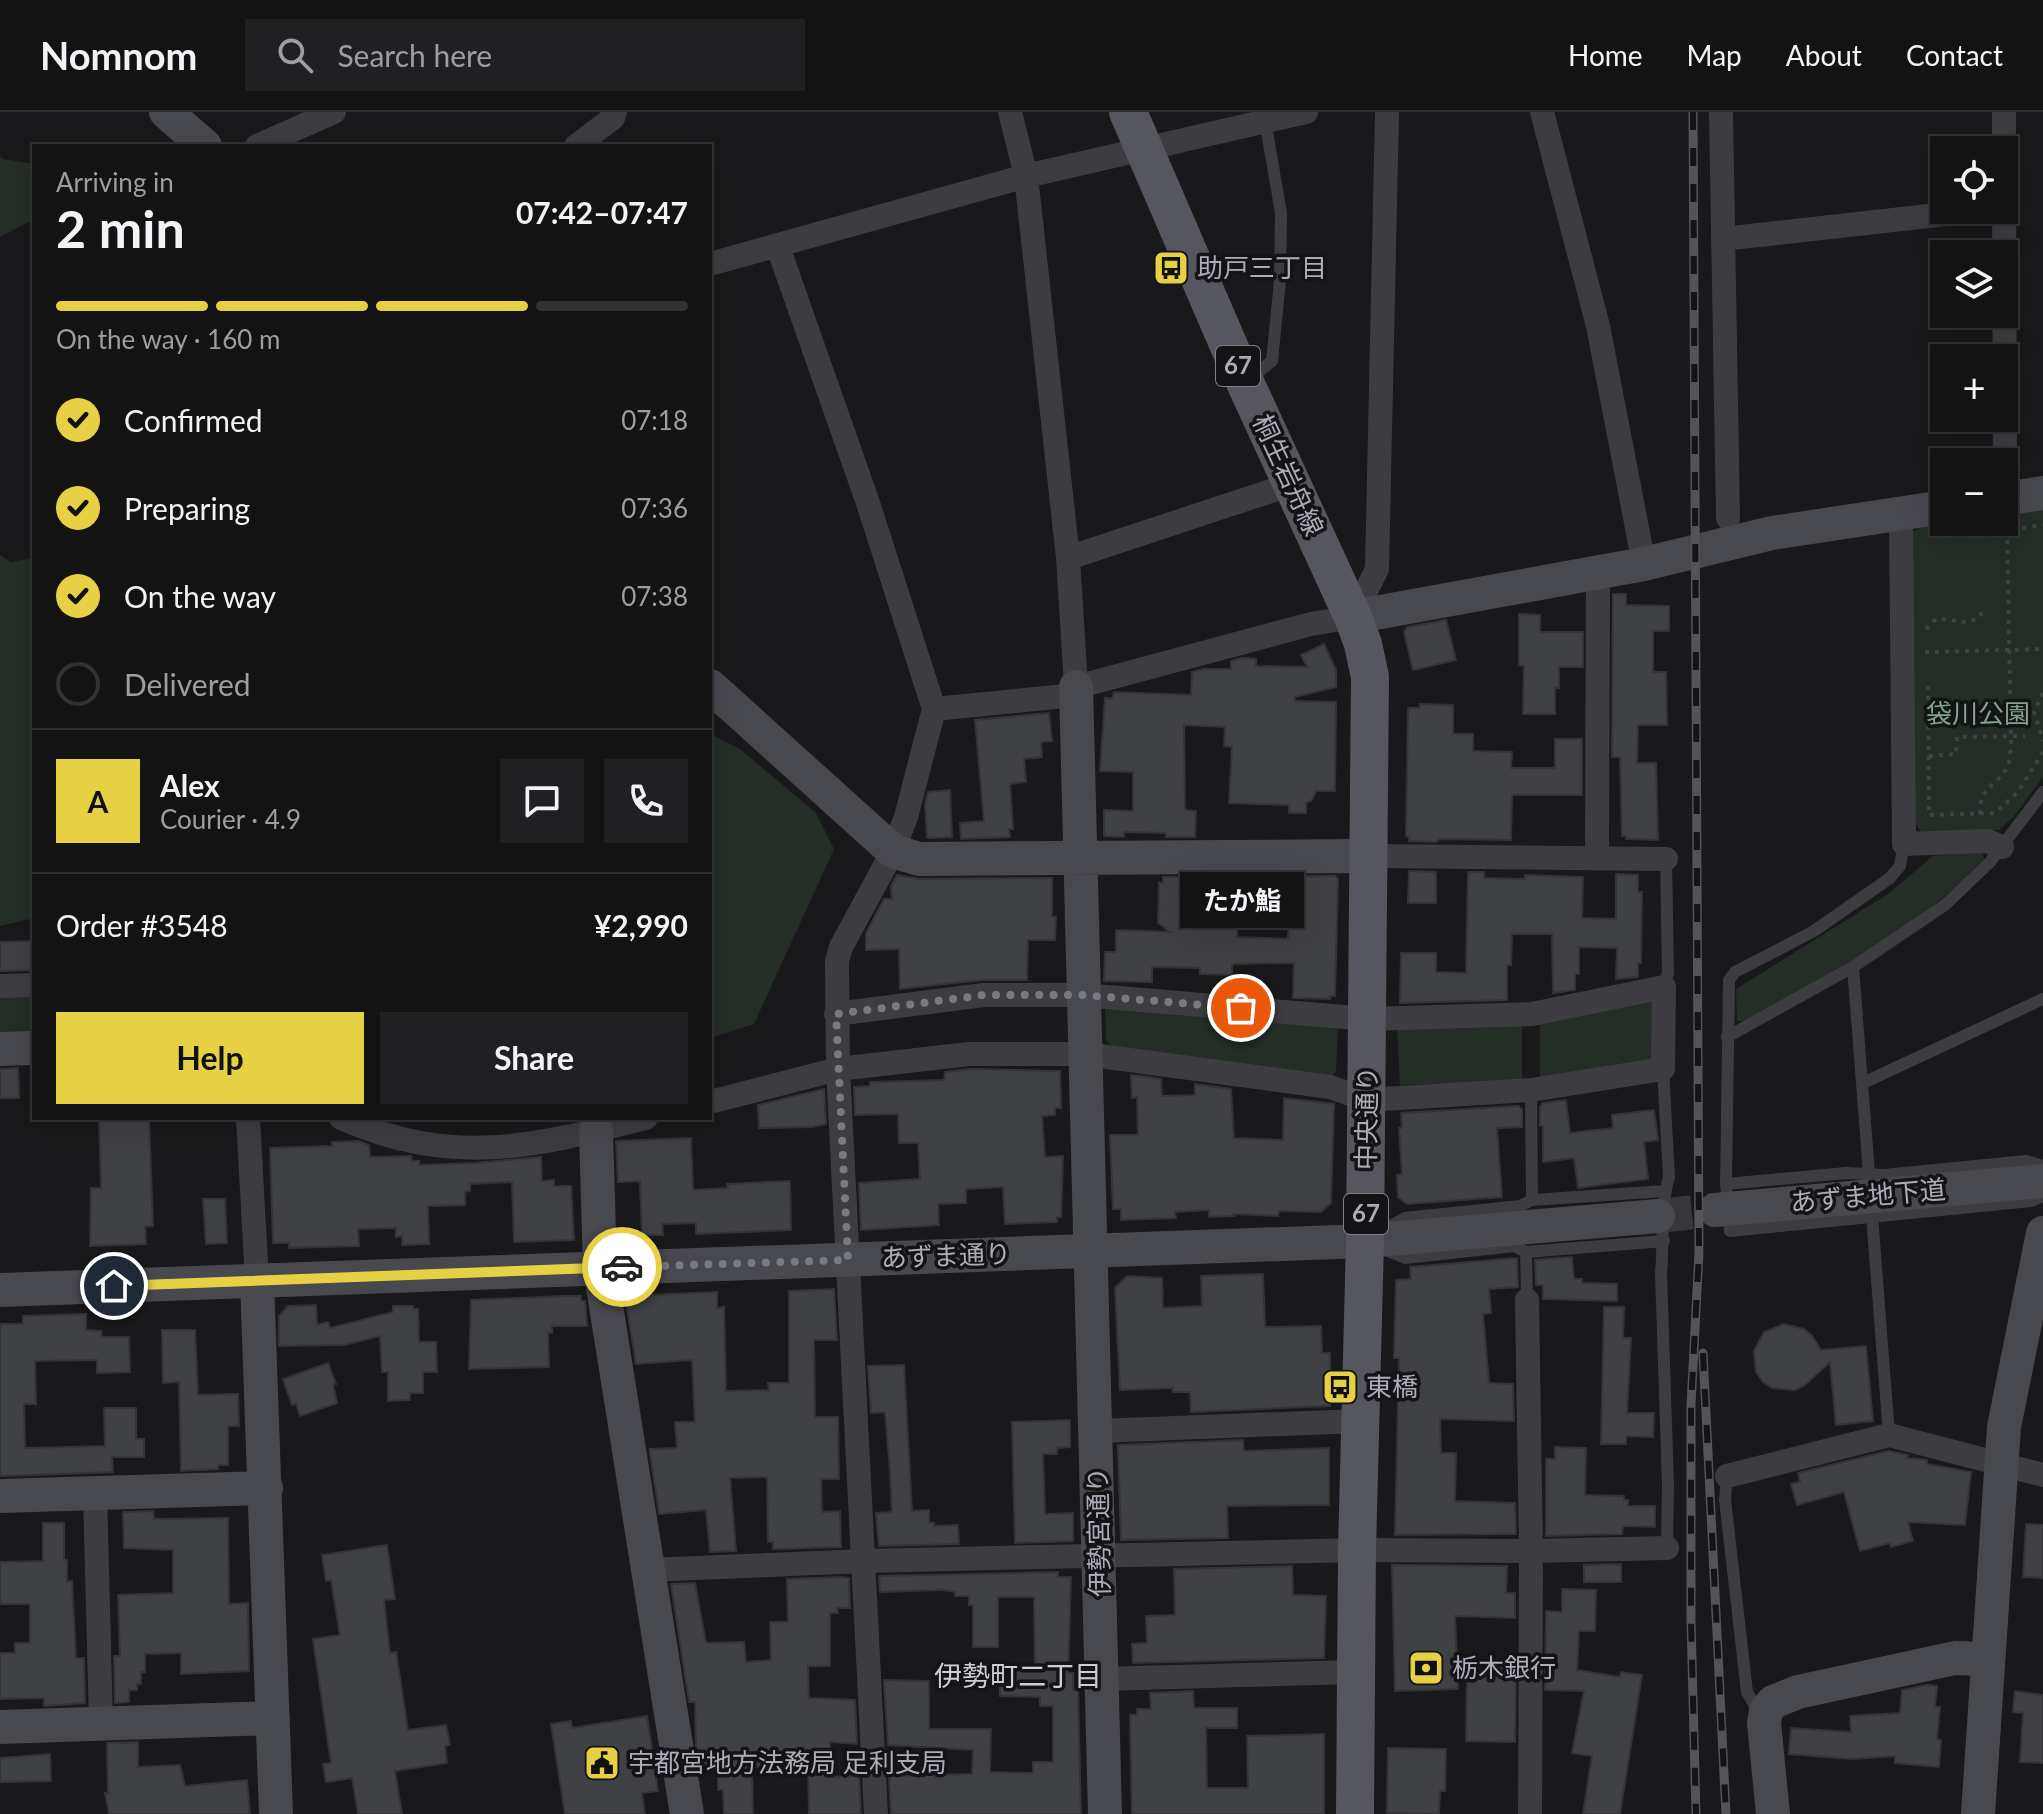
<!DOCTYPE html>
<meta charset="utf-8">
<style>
body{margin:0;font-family:Lato,"Noto Sans JP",sans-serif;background:#202022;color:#f1f3f6;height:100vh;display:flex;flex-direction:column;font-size:30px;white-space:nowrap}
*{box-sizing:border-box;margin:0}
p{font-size:26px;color:#9d9ea0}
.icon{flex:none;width:44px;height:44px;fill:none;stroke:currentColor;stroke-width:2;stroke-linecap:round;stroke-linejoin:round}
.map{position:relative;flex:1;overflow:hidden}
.drawer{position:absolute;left:32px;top:32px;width:680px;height:976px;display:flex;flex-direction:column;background:#131314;border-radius:0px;box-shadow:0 8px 32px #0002,0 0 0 2px #323234}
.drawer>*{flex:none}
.fabs{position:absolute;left:1930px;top:24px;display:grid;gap:16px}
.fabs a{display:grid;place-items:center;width:88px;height:88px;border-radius:0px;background:#131314;box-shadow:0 8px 32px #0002,0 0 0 2px #323234;font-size:40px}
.pin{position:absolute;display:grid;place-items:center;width:68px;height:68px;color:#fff;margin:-34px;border:4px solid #fff;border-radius:50%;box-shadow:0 2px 8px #0007}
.courier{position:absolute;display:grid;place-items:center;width:80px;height:80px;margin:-40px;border:6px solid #e6d145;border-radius:50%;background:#fff;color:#222;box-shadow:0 2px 10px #0007}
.bubble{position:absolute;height:56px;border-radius:0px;background:#131314;box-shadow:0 8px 32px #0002,0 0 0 2px #323234;font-size:26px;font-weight:700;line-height:56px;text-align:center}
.head em{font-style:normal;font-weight:700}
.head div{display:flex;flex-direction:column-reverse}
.head{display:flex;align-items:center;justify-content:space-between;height:136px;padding:0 24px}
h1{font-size:52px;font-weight:700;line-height:60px}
.bar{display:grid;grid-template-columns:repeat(4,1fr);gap:12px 8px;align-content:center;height:96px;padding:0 24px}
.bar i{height:10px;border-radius:6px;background:#323234}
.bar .selected{background:#e6d145}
.bar p{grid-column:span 4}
.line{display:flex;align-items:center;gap:20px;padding:0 24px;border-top:2px solid #323234}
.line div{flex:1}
.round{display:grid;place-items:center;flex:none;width:84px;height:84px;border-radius:0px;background:#202022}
ol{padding:0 24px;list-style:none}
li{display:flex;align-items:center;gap:24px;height:88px}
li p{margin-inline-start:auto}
li .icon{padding:8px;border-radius:50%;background:#e6d145;color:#111;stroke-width:4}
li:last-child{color:#9d9ea0}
li i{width:44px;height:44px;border:4px solid #323234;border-radius:50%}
.cta{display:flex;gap:16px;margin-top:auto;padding:16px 24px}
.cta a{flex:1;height:92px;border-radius:0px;background:#e6d145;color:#111;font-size:32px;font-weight:700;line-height:92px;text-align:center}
.cta a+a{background:#202022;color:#f1f3f6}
header{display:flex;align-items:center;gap:48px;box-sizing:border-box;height:112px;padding:0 40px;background:#131314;border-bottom:2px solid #323234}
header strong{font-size:38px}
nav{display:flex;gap:44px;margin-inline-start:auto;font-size:28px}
.search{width:560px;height:72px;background:#202022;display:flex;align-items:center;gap:20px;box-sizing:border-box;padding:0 28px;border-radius:0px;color:#9d9ea0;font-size:30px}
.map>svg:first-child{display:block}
</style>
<header>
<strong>Nomnom</strong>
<div class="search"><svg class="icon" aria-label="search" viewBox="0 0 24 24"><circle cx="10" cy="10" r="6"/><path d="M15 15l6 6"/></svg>Search here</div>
<nav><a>Home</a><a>Map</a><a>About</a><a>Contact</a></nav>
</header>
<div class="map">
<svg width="2043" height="1702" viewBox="0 0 2043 1702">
<rect width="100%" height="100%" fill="#19191b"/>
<path fill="#252d27" d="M0 44 3 47 34 52V107L0 125Z
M2043 395V665L2015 703 1999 718 1922 721 1915 711 1912 420C1936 404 1976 410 2004 410V401Z
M0 443 11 450 34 446V806L0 814Z
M710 622 740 637 816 701 834 737 754 912 710 926Z
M1981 739 1984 747C1969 761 1955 776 1939 789 1879 837 1811 872 1745 909H1737L1736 877 1888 782 1933 744Z
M34 881V927L0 929V883Z
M1652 884 1657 891 1653 950 1540 966V905Z
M1105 892 1338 910 1336 960 1328 967 1113 936 1106 928Z
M1522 909V969L1400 973 1397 913Z"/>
<path fill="#404144" stroke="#343336" stroke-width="2" fill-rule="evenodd" d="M1613 482H1626V493L1669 494V519H1653V560H1666L1667 613H1638L1637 651H1656L1658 728 1626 727V724H1622L1620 645H1612Z
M1519 502 1540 503V520H1583V555H1559V576H1555V602H1523L1524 554 1519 553Z
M1446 508 1456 548 1413 558 1404 520 1408 515Z
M1324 532 1336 558V575L1295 585V589L1336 590 1335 679H1316L1312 688 1306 691V701H1289V693L1229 691 1232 635 1224 634 1225 615 1184 613 1185 698 1196 699 1195 725H1166V721L1124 720V725L1104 724V698L1133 699V660L1100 659 1105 586 1112 587 1114 580 1191 583 1192 560 1203 557H1231V549L1242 546 1256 547V554L1307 555 1301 543Z
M1420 592 1453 593V622H1473V639L1512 640 1511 656H1555V627H1582V683H1512L1511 728 1440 727 1436 730 1409 729V725L1406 724 1408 596H1420Z
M1049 601 1052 629 1041 630 1042 645 1024 647 1026 670 1010 672 1013 717H1009L1010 725 961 727 960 711 984 709 975 608Z
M950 678 952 725 927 726 925 693 928 680Z
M1409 759 1436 760V791H1408Z
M1468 760H1484V766L1525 767V763L1583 765 1582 806 1616 807V762L1638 763V780H1642L1641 851H1638V865L1616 867 1617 836 1579 835V862H1575V878L1553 881 1552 822H1512L1511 853H1507V888L1400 891 1401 841H1436V860L1466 861Z
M897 763 919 767 1052 766V805H1056L1055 828H1028L1027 868H982L900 877 899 837 866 838V821L884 787H892L891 774Z
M1318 764H1335L1338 767 1335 884H1330V887L1293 886 1294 851 1232 852V863L1200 862V856L1152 855V870L1104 869 1105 840H1116V818L1170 820 1158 811 1159 770 1163 771V765H1186V769L1260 771V765ZM1238 790 1289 792 1288 827 1237 825Z
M34 829V858L0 859V830Z
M18 956 19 986H0V957Z
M970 957 1060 959 1061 996H1055V1003L1042 1004 1045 1045 1063 1044 1061 1105H1057V1110L1005 1112 1003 1075 966 1077V1091L938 1092 939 1113 861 1118 859 1071 920 1067 918 1031H899L898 1002 855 1003 854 975 870 974V970L944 968 945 960Z
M1131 963 1161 967 1162 984 1195 983V972L1231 977 1234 1026 1283 1028 1284 986 1334 992 1331 1091 1321 1100 1279 1099 1278 1104 1233 1102 1234 1104 1209 1105V1098L1175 1100 1176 1106 1121 1108V1097H1113L1110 1023H1138L1137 985 1132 986Z
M824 977 826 1012 812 1015 759 1016 758 993Z
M1566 988 1570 1021 1613 1016 1612 1003 1654 998 1658 1028 1644 1030 1648 1067 1578 1076 1574 1046 1543 1050V1014H1540V995L1543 991Z
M1518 994 1522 997V1015L1497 1016 1502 1085 1407 1092 1398 1085 1397 1063 1402 1062 1399 1016H1402L1401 1001Z
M99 1006H149L153 1114 145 1115 146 1132 90 1134 91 1076H101Z
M691 1026 693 1078 728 1076 727 1072 790 1069 791 1118 696 1122V1111L662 1112 663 1123H642L640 1069 618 1070 616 1029Z
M359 1029 369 1033 370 1045 411 1044 412 1049H419V1053L476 1051 541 1045 542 1069 554 1068V1074H571L574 1128 514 1130 512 1070 470 1072V1079L465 1080V1093L428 1094 429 1132 402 1133V1124L396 1125V1116L358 1117 359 1134 289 1136V1131H273L270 1036 332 1034V1030Z
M203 1087H225L227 1131 206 1132Z
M1572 1145 1574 1167H1582V1171L1617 1172V1189L1543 1187V1173H1536L1535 1148Z
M1517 1146 1518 1175 1489 1177 1491 1201 1483 1202 1489 1271 1513 1272 1514 1309 1440 1307 1441 1341H1456L1455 1389 1515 1391 1516 1422 1395 1423 1399 1246H1394L1396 1168 1411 1167 1410 1155Z
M1263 1162 1265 1215 1321 1214 1322 1241H1330V1294L1191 1300 1190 1280H1173V1276L1120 1278 1115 1176 1127 1164 1162 1166 1163 1196 1202 1194 1201 1164Z
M834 1177 837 1228H814L815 1305H838L839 1367H821L822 1400 840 1399 841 1435 773 1437V1430H768L767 1365 730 1366 736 1439 710 1440 706 1398 659 1402 650 1341V1337L677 1336 675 1310H695L692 1248 636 1252 625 1184 717 1180V1196L724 1195 726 1279 769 1278 768 1271H789V1179Z
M563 1184H581V1189H585L587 1214H552V1221H548L549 1255 469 1257 471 1188Z
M316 1193 317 1213 328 1210 330 1216 393 1200V1194H413V1197H418L419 1230H436L437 1260H423V1281H410V1288L388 1289V1260H382L380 1224 344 1233 279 1234V1204L288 1194Z
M1604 1195H1624L1623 1226H1631L1627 1301H1654L1653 1325 1626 1324V1332H1601Z
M86 1202V1218L101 1219 102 1225H129L130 1260 97 1261V1248L35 1249 36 1292H24L25 1336 105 1334 104 1296H136V1327H144V1345H112L113 1360 0 1364V1212H23V1204Z
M1784 1212 1804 1217 1812 1224 1821 1238 1866 1234 1873 1309 1836 1313 1830 1250 1805 1273 1795 1278 1772 1276 1763 1270 1756 1260 1754 1239 1764 1220Z
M162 1218H195L198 1283 238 1282 239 1314H228V1353H218V1357L181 1359 179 1270 163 1271Z
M328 1251 336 1272H333L337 1291 300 1304 296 1292 292 1293 283 1267Z
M904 1253 912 1399 929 1398V1411H934V1414L958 1413 959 1432 879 1434 876 1401 892 1400 890 1359 885 1300 871 1301 868 1254Z
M1070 1308V1335L1057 1336V1342H1043L1045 1402 1073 1401V1429L1015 1431 1012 1310Z
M1243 1328 1244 1339 1329 1336V1393L1227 1394 1228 1426 1121 1428 1118 1333Z
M1555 1335 1586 1336 1585 1383 1624 1384V1388H1628V1394H1655V1415L1623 1414 1622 1422 1546 1424V1347H1555Z
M1888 1339 1908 1343 1907 1346 1927 1348V1352L1971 1360 1965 1413 1908 1410 1913 1429 1891 1435 1890 1431 1860 1439 1844 1380 1797 1393 1791 1372 1800 1370 1798 1361Z
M153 1399 154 1407 228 1406 229 1492 248 1491 249 1559 181 1562V1541L145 1542V1560H141V1572H137V1578H129V1590L115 1591 114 1544H120L118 1483 173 1481V1438L124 1436 123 1400Z
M43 1411H64V1448H67V1470L72 1469 76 1546H84L85 1591 44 1594V1586L0 1587V1541H15V1531H30V1492H0V1450L43 1449Z
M2026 1412 2043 1413V1466L2023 1465Z
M387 1433 395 1487 384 1488 390 1541 396 1540 408 1618 446 1613 450 1633 445 1634 447 1651 395 1659 402 1702H358L352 1666 326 1670 323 1652 331 1651 313 1527 340 1523 331 1468 326 1469 322 1443Z
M1621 1452V1470H1584V1453Z
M1392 1453 1507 1454 1506 1481H1515V1506L1455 1504 1458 1577 1395 1579Z
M1292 1454 1293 1483 1326 1484 1324 1546 1133 1551 1132 1532 1147 1531 1146 1504 1175 1503 1174 1457Z
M1058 1460V1465H1071L1068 1561H1073V1578H1078L1081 1702H891L889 1664 972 1662 973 1638 888 1633 884 1568 929 1569V1617H991L990 1660 1033 1661V1650H1053V1594H1040V1585L1000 1584V1554H1035L1034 1485H998V1535H973V1493H969V1484H955V1480L943 1478 880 1480 879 1464Z
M842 1465 849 1466 850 1496H837L838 1501H830V1554H808L809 1586 855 1588 857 1632 830 1630 831 1665 859 1664 861 1702H809L808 1653 752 1655 753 1702H724L723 1678H718V1659H700L696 1634 695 1590H689L671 1472 695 1471 706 1531 744 1530 746 1550 771 1548 770 1510H788L787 1467Z
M1562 1477 1596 1478 1595 1519H1579L1577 1558 1620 1565 1621 1560 1642 1563 1620 1702H1583L1592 1644 1572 1641 1584 1579 1545 1578 1546 1499 1562 1500Z
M1493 1550 1516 1551 1515 1630 1466 1629 1467 1564 1492 1565Z
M1927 1573 1937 1574 1935 1595H1940L1937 1627 1941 1628 1939 1655 1895 1651V1644L1853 1647 1789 1642 1791 1616 1851 1620 1850 1604 1900 1601 1902 1578Z
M1193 1579 1194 1596H1237V1616H1206L1207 1676H1248L1247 1624 1324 1622V1702H1132L1130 1603H1137V1597H1151L1150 1581Z
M2015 1579 2043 1583V1651L2020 1650 2023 1601 2013 1600Z
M647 1604 658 1679 642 1681 645 1702H565L551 1612 571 1609 572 1616Z
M138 1630V1655L180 1653 185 1674 247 1668 250 1702H109L105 1681H108L107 1631Z
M1388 1636 1446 1637 1445 1679H1440L1439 1702 1387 1701Z
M50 1642 51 1669 0 1670V1646Z"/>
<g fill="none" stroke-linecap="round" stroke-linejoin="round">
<path stroke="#36373b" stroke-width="34" stroke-dasharray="34 17" stroke-linecap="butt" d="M1658 1104 1715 1098"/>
<path stroke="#404046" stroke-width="4" stroke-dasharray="4 6" stroke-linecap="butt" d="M1973 424 2043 413
M1926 517 1936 507C1953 506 1968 516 1981 503V496
M1925 540 2043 537
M1928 574 1929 703 1995 701 2018 680 2043 640
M2043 581 2034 600 2043 629
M1929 644 1956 642 1957 625 2025 624
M1980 702C1979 676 1993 676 2005 659 2010 653 2010 641 2011 633L2007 415"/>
<path stroke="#3c3c41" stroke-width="12" d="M1248 268 1272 249 1280 169 1281 101 1265 8
M1904 732 1900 754 1890 766 1814 819 1735 860 1729 868 1726 1072 1730 1119 2031 1089 2043 1084
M1853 855 1869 1062
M1664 875 1668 861 1666 747
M1727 925 1853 855 1945 793 1990 750 2043 680
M1663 957 1669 1065C1660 1095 1664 1129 1661 1161L1668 1373 1667 1436
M1863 971 2043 887
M1531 978 1532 1088
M1726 1072 1846 1061 1884 1063 2026 1049 2043 1054
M1872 1103 1889 1323
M1385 1117 1405 1106 1520 1094 1532 1088 1665 1079
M1383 1137 1405 1146 1514 1134 1526 1140 1664 1129
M1526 1140 1527 1188
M1727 1364 1725 1388 1747 1580 1759 1601"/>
<path stroke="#3c3c41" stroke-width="24" d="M1010 0 1026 64 1068 446 1076 575 1311 512 1353 505 1377 457 1387 0
M1542 0 1598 214 1644 452
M1721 0 1728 406
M2004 0V38
M257 34 334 0
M576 34 613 6 615 0
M2004 54 2005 387
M1723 127 1982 98
M778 135 868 391 934 597
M710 152 1026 64 1306 0
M1901 401 1904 732 1987 729 2002 735
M1068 446 1292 372
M1369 744 1666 747
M1597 746 1598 460
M0 874 34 873
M710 990 838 957 969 942H1085L1330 975 1367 988 1531 978 1663 957 1664 875 1532 902 1368 907 1083 883H984L836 902
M248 1006 257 1169
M341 1006C452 1055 533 1035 646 1006
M1527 1188 1531 1439 1530 1702
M1097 1319 1360 1309
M1727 1364 1889 1323 2043 1363
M95 1381 101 1612
M647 1458 864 1449 1357 1438 1531 1439 1667 1436
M1102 1567 1356 1560
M876 1702 838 957 837 849 841 835 893 739 906 705 934 597 1076 583"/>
<path stroke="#48484f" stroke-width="34" d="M166 0 205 34
M2004 387 2043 381
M1353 505 1644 452 1772 421 1944 395
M710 574 893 739 919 747 1369 744
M1076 575 1105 1702
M0 937 34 936
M596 1019 600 1156 687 1702
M1715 1098 2043 1069
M257 1169 276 1702
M0 1178 1365 1129 1658 1104
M0 1384 266 1376
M0 1615 273 1606
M1773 1702 1764 1611 1766 1599 1773 1590 1798 1580 1955 1546 1988 1547
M1978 1702 2004 1315 2043 1121"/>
<path stroke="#56565e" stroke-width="38" d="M1128 0 1238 255 1353 505 1363 532 1370 565 1365 1129 1357 1438 1355 1702"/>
<defs>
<path id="rail" d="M1693 0 1699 1141 1691 1293V1509L1696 1702
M1703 1241 1726 1702"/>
</defs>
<use href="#rail" stroke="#53535a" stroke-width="9"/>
<use href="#rail" stroke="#141416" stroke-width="6" stroke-dasharray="18" stroke-linecap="butt"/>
</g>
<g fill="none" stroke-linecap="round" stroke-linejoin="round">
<path stroke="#797982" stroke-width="8" stroke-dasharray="0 14.4" d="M622 1155 848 1148 836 902 984 883H1083L1241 896"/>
<path stroke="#e6d145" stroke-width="10" d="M114 1174 622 1155"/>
</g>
<defs>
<symbol id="bus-square" viewBox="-11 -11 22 22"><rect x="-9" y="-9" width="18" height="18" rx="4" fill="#e6d145" stroke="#141416"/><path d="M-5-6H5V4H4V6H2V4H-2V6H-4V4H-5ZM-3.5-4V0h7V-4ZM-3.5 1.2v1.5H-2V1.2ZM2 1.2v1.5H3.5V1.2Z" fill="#111"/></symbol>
<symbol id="bank-square" viewBox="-11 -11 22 22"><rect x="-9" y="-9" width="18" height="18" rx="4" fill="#e6d145" stroke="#141416"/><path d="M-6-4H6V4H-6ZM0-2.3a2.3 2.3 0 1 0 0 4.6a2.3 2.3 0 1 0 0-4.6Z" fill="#111"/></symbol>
<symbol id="civic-square" viewBox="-11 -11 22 22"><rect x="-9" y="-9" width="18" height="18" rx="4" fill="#e6d145" stroke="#141416"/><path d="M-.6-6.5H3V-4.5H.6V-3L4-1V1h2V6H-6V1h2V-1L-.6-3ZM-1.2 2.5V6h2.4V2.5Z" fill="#111"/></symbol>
</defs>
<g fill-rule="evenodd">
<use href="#bus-square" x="1151" y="136" width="40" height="40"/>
<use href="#bus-square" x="1320" y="1255" width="40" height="40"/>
<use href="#bank-square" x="1406" y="1536" width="40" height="40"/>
<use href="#civic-square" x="582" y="1631" width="40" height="40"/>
</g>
<g text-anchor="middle" stroke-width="7" stroke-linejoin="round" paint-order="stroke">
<g fill="#141416" stroke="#7e7f88" stroke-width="2">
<rect x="1216" y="234" width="44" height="40" rx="6"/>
<rect x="1344" y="1082" width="44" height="40" rx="6"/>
</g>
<g font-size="24" font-weight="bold" fill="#acadb9">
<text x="1238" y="262">67</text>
<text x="1366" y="1110">67</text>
</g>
<g font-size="26" fill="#acadb9" stroke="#141416" text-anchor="start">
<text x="1197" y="165">助戸三丁目</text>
<text x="1366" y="1284">東橋</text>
<text x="1452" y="1565">栃木銀行</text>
<text x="628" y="1660">宇都宮地方法務局 足利支局</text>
</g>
<g font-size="26" fill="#acadb9" stroke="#141416">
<text transform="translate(1288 363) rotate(65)" y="9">桐生岩舟線</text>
<text transform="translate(1367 1006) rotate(-89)" y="9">中央通り</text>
<text transform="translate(1868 1084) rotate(-5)" y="9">あずま地下道</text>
<text transform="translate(946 1144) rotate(-2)" y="9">あずま通り</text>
<text transform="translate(1099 1420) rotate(-91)" y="9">伊勢宮通り</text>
</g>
<g font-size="26" fill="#84a38d" stroke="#141416">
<text x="1978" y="611">袋川公園</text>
</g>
<g font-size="28" fill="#cdcdd6" stroke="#141416">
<text x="1018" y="1574">伊勢町二丁目</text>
</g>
</g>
</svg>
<div class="fabs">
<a><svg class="icon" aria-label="locate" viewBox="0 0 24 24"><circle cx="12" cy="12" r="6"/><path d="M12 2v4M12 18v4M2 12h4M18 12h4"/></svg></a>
<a><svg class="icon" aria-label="layers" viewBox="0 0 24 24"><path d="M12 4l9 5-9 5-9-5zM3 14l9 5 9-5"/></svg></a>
<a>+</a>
<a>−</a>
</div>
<div class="pin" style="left:1241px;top:896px;background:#ea580c"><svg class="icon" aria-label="bag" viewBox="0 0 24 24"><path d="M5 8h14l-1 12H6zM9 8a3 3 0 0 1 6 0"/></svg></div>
<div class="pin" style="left:114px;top:1174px;background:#1f2937"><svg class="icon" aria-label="home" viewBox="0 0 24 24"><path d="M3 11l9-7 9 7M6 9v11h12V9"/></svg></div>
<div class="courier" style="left:622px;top:1155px"><svg class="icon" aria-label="car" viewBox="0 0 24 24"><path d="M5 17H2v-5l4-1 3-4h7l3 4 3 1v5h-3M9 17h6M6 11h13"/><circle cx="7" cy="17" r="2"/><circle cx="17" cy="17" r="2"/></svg></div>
<div class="bubble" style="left:1180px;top:760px;width:124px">たか鮨</div>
<section class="drawer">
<div class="head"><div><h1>2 min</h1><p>Arriving in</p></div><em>07:42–07:47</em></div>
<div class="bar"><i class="selected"></i><i class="selected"></i><i class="selected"></i><i></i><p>On the way · 160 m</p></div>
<ol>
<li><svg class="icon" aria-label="check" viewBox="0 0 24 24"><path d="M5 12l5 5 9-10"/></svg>Confirmed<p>07:18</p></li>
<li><svg class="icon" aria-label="check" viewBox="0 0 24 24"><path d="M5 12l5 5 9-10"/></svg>Preparing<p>07:36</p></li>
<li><svg class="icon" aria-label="check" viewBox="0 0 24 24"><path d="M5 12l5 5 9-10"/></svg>On the way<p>07:38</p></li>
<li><i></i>Delivered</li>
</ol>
<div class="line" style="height:144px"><b class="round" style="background:#e6d145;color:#111">A</b><div><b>Alex</b><p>Courier · 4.9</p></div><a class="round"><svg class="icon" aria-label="chat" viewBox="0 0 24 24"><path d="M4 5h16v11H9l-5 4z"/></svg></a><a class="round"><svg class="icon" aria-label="phone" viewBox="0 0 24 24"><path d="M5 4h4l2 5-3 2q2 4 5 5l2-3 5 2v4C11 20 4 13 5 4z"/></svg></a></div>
<div class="line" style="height:104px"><div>Order #3548</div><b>¥2,990</b></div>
<div class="cta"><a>Help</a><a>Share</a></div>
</section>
</div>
